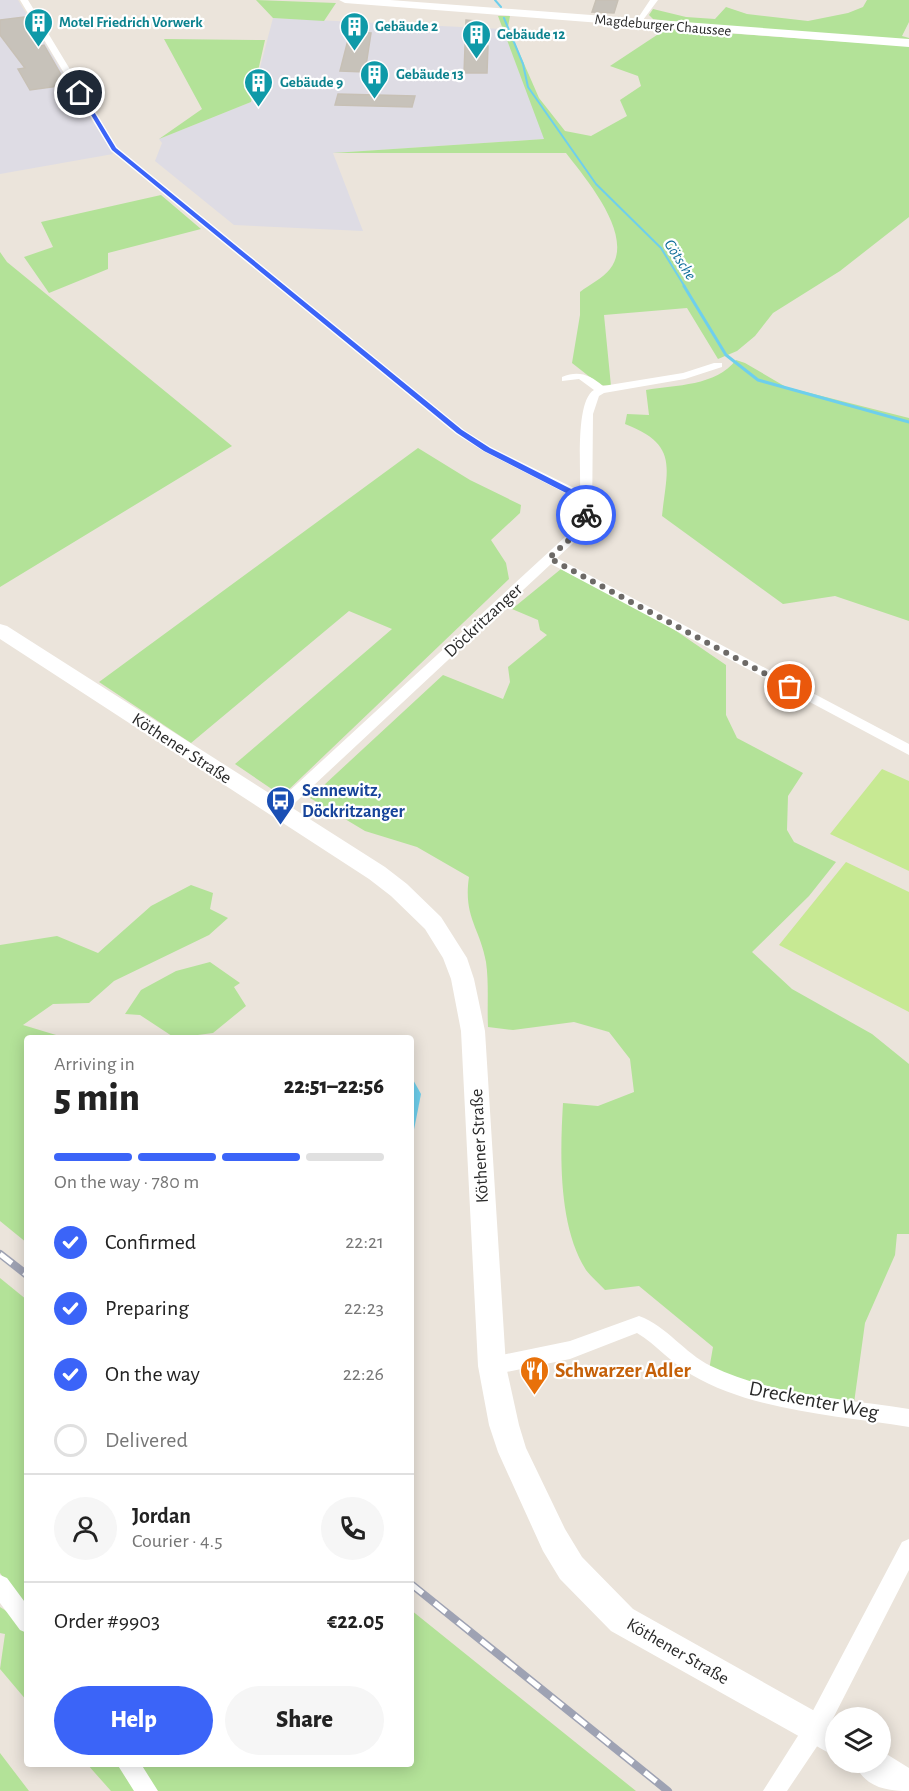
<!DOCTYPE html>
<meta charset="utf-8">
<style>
body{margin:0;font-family:"Alegreya Sans",sans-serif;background:#f6f6f6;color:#222;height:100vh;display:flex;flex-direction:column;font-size:22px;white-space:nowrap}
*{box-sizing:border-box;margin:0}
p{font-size:20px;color:#767676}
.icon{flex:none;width:33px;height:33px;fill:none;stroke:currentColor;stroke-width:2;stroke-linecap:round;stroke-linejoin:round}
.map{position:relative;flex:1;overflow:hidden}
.side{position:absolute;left:24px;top:1035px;width:390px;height:732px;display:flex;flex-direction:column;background:#fff;border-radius:6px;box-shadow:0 3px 15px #0003}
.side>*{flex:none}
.fabs{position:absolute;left:825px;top:1707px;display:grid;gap:12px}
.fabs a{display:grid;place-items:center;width:66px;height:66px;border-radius:50%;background:#fff;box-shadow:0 3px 15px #0003;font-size:30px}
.pin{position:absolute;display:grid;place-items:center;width:51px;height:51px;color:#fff;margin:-26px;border:3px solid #fff;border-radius:50%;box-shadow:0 2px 6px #0007}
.courier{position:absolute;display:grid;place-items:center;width:60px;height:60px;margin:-30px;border:4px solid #3b64f8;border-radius:50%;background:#fff;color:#222;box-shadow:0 2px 8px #0007}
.overview em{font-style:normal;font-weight:800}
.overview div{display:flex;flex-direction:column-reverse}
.overview{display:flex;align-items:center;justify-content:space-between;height:102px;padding:0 30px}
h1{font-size:39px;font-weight:800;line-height:45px}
.bar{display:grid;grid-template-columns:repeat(4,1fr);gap:9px 6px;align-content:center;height:72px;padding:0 30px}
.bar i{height:8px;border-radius:4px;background:#e0e0e0}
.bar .selected{background:#3b64f8}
.bar p{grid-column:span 4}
.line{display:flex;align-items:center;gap:15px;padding:0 30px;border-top:2px solid #e0e0e0}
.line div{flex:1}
.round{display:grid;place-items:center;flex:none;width:63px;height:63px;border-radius:32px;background:#f6f6f6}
ol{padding:0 30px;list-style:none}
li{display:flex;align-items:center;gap:18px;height:66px}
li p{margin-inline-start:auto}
li .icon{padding:6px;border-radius:50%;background:#3b64f8;color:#fff;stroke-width:4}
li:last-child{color:#767676}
li i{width:33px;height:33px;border:3px solid #e0e0e0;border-radius:50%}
.action{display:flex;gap:12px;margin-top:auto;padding:12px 30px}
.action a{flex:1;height:69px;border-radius:36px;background:#3b64f8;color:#fff;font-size:24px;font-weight:800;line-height:69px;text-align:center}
.action a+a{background:#f6f6f6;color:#222}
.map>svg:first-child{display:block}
</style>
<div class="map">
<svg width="909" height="1791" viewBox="0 0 909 1791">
<rect width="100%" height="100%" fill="#ebe4db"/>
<path fill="#dedce4" d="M0 0H18L113 154 0 174Z
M273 18 503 29 545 139 333 153 363 231 234 225 155 161 162 143 159 139 251 102Z"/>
<path fill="#b3e298" d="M256 0 336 3 324 21 273 18Z
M867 0H909V22L902 36 909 38V42L669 21 653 19 649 15 653 9 686 17 715 19 726 7 747 14 808 21 848 13 863 7Z
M498 16H510L508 27 539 98 565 131 591 136 627 116 620 100 641 86 638 76 610 66 666 29 909 46V217L840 271 773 313 755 336 737 351 718 359 687 308 604 315 611 386 600 385 572 363 580 315V292C589 285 603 278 610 269 636 236 585 178 566 153H333L544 139Z
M164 39 265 40 251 102 159 139 202 109Z
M161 195 201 229 108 253V269L49 293 24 257 53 247 41 222Z
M0 252 7 262 232 446 0 587Z
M736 360 745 363 786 387 909 418V621L835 596 783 604 662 516C667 467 679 445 625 424L627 414 649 415 646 390C676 385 716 386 736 360Z
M418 448 470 480 521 505 520 513 491 540 506 563 509 579 282 796 235 764 392 629 349 611 191 743 99 682Z
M561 569 666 624 726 665V715L737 738 803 773 788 796 787 830 794 842 836 862 809 896 752 952 792 989 872 1034 909 1064V1234H897L895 1255 865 1323 854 1403 775 1391 709 1370 713 1347 639 1286 605 1290C599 1283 591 1277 586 1270 558 1226 560 1153 563 1103L598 1106 634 1092 630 1059 609 1032 574 1022 513 1030 488 1027C487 1006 489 983 486 962 480 928 463 917 469 877L417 847 365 831 310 798 443 675 503 699 510 682 508 667 547 635 540 630 538 620 512 609Z
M191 885 213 893 210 909 228 918 209 935 114 981 89 1003 53 1004 23 1025 66 1038H27V1243L0 1221V945L57 936 98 953 151 906Z
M210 962 240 983 234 987 246 1006 213 1033 175 1038 140 1015 125 1014 141 990 176 971Z
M0 1278 27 1300V1612L0 1573Z
M0 1607 14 1616 27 1634V1701L0 1669 5 1634 0 1633Z
M411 1610 636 1791H153L134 1764H411Z
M0 1753 29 1791H0Z
M87 1764H119L138 1791H111Z"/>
<path fill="#c7e993" d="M882 769 909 781V871L830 834Z
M846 862 909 892V1012L779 945Z"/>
<path fill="#6ecfed" d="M411 1076 421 1094 411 1145Z"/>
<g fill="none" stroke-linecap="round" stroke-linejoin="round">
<path stroke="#6ecfed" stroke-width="2" d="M495 0 501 7
M504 18 523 64 528 87 596 184 661 248 685 287"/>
<path stroke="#6ecfed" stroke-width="3" d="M684 286 726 355 758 380 909 422"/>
</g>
<path fill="#c7c2ba" stroke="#c7c0b5" stroke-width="1.5" d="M596 0H618L614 13 592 12Z
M24 17 40 46 44 45 67 85 30 90 18 69 25 68 0 35V20Z
M466 20 475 21V46H488L487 73H464Z
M350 32 371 33 365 72 340 71Z
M338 94 415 96 412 107 335 105Z"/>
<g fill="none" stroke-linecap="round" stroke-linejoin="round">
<path fill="#fff" fill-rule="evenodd" d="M20 0H28L117 147 464 430 491 447 580 491C581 469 575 401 594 390L579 379 562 381V377C579 370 590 375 603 386L683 373 714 363H722V367L685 379 604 393 599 396 593 414 592 520 586 531 557 558 909 744V755L551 564 283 814H273L271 810 273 806 577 526 580 520V498L571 496 483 451 456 434 111 151Z
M650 0H658L640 24H634Z
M639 1316C667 1326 684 1353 711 1366 771 1395 844 1399 909 1409V1427C840 1416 753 1411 692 1375 672 1364 657 1345 637 1333L570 1359 492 1375 485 1372 483 1366 485 1360 492 1357 570 1341Z
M909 1539V1570L824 1736 787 1791H763L808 1720 902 1542Z
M0 1575 7 1578 27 1605V1633L20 1630 0 1603Z
M117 1764H141L158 1791H134Z"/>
<path fill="#fff" fill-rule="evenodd" d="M339 0H390L909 39V47L345 3Z
M0 624 7 626 385 867 407 884 441 917 467 958 474 979 485 1031 506 1366 519 1425 526 1448 565 1529 582 1557 633 1609 836 1723V1757L611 1631 560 1579 543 1551 498 1452 489 1425 478 1366 461 1031 451 979 443 958 425 929 391 896 369 879 0 639Z
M880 1750 909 1768V1791C885 1791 864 1787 854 1762H880Z"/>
<defs>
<path id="rail" d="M0 1254 27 1275
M411 1584 668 1791"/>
</defs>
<use href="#rail" stroke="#9ea2b3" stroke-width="8"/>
<use href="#rail" stroke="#fff" stroke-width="5" stroke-dasharray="15" stroke-linecap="butt"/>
</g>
<path fill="#3b64f8" d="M82 92 116 148 462 430 490 448 577 492 589 494V516L582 515V497L572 496 484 451 457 433 112 150 78 93Z"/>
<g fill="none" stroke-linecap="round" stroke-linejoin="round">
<path stroke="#6d6a67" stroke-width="6" stroke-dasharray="0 10.8" d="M586 515 582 528 549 558 790 687"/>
</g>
<defs>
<symbol id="building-pin" viewBox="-11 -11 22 30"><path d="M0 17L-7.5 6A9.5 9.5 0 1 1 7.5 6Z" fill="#0f9aa8" stroke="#fff"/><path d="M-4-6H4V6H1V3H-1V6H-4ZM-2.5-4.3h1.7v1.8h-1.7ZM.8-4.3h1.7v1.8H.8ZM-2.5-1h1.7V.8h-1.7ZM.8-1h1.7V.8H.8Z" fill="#fff"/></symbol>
<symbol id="bus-pin" viewBox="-11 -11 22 30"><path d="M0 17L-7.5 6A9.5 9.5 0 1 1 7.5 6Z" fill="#1a4fb4" stroke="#fff"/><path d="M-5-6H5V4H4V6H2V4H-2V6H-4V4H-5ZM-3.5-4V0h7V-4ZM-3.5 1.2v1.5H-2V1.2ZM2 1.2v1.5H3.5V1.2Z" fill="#fff"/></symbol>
<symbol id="restaurant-pin" viewBox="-11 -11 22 30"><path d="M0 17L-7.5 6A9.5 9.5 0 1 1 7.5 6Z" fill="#e8710a" stroke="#fff"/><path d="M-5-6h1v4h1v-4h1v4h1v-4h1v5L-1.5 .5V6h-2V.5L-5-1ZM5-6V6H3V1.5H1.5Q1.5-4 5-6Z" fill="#fff"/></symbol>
</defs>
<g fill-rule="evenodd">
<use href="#building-pin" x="22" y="6" width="33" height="45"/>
<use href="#building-pin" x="338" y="10" width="33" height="45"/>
<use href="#building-pin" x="460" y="18" width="33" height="45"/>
<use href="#building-pin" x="358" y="58" width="33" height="45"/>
<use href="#building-pin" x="242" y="66" width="33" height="45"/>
<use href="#bus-pin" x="264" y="784" width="33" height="45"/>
<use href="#restaurant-pin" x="518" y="1354" width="33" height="45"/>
</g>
<g text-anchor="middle" stroke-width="4.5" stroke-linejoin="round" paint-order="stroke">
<g font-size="15" font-weight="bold" fill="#0d838f" stroke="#fff" text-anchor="start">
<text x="59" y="27">Motel Friedrich Vorwerk</text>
<text x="375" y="31">Gebäude 2</text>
<text x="497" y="39">Gebäude 12</text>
<text x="396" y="79">Gebäude 13</text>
<text x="280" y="87">Gebäude 9</text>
</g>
<g font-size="15" fill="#292929" stroke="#fff">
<text transform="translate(663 25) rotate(5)" y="5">Magdeburger Chaussee</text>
</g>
<g font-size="16" font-style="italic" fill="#0e6d98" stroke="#fff">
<text transform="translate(681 259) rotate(57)" y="6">Götsche</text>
</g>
<g font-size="18" fill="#292929" stroke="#fff">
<text transform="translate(483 620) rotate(-43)" y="6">Döckritzanger</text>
<text transform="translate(182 748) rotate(33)" y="6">Köthener Straße</text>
<text transform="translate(479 1146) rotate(-93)" y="6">Köthener Straße</text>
<text transform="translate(678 1651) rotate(30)" y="6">Köthener Straße</text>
</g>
<g font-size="18" font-weight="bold" fill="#164399" stroke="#fff" text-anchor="start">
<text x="302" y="796">Sennewitz,<tspan x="302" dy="21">Döckritzanger</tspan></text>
</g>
<g font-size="21" font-weight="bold" fill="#c56008" stroke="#fff" text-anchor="start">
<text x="555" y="1377">Schwarzer Adler</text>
</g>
<g font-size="21" fill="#292929" stroke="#fff">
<text transform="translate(814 1400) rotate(11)" y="7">Dreckenter Weg</text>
</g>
</g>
</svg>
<div class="fabs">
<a><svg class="icon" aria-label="layers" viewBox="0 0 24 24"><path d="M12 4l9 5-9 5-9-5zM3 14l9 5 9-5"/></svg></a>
</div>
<div class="pin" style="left:790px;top:687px;background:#ea580c"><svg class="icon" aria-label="bag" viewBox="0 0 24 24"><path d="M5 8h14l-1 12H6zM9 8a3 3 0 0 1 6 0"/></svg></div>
<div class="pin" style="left:80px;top:93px;background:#1f2937"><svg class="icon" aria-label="home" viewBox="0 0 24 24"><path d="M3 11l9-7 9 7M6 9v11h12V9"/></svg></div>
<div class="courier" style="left:586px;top:515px"><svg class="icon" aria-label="bike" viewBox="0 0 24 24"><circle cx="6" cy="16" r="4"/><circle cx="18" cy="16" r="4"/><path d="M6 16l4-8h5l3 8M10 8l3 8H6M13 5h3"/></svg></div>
<section class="side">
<div class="overview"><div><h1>5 min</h1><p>Arriving in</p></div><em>22:51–22:56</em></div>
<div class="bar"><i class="selected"></i><i class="selected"></i><i class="selected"></i><i></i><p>On the way · 780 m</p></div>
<ol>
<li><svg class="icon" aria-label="check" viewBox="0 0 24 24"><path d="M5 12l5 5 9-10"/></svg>Confirmed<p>22:21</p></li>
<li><svg class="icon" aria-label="check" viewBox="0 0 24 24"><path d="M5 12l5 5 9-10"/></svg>Preparing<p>22:23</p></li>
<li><svg class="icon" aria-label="check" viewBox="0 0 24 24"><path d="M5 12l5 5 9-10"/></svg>On the way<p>22:26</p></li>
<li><i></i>Delivered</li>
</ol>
<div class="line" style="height:108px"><a class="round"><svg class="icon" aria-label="person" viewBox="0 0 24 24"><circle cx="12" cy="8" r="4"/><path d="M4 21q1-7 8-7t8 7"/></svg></a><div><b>Jordan</b><p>Courier · 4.5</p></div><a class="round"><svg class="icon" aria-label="phone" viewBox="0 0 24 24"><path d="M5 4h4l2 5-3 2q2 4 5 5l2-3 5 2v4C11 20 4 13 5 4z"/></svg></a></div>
<div class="line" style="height:78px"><div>Order #9903</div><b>€22.05</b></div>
<div class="action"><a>Help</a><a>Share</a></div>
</section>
</div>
